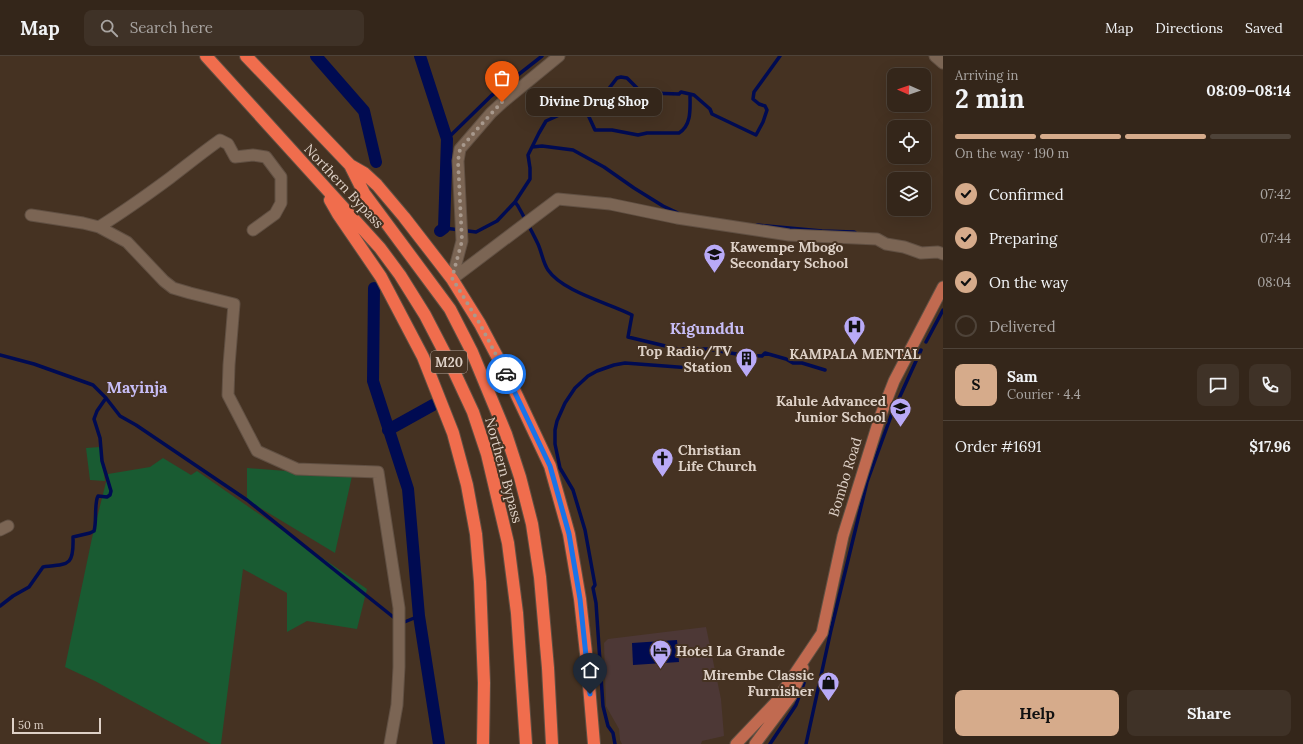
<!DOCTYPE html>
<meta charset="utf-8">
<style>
body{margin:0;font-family:Lora,serif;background:#3f3227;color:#f1f3f6;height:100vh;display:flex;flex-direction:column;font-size:15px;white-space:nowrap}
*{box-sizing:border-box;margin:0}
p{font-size:13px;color:#a9a5a2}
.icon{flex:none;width:22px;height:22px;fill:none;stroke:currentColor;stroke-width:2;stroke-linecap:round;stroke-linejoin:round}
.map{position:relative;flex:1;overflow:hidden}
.sheet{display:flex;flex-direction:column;background:#34261a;width:360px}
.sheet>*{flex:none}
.needle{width:26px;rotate:272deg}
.fabs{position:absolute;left:887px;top:12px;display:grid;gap:8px}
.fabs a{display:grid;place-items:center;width:44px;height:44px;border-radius:8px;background:#34261a;box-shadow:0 4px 16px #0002,0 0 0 1px #4e4339;font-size:20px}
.scale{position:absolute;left:12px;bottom:10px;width:89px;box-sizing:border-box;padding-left:4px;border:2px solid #ded1c7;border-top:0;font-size:11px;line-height:14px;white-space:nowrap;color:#ded1c7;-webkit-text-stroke:3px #453222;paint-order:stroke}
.pin{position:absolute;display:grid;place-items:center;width:34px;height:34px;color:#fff;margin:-41px -17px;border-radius:50% 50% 50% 0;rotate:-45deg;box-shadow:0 0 4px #0007}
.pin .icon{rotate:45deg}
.courier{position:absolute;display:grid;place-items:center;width:40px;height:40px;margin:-20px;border:3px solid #1a73e8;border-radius:50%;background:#fff;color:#222;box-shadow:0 1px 5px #0007}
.bubble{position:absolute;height:28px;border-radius:8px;background:#34261a;box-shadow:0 4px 16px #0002,0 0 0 1px #4e4339;font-size:13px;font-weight:700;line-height:28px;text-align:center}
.overview em{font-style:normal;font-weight:700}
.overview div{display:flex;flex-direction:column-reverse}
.overview{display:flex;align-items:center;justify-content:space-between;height:68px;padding:0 12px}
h1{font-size:26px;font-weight:700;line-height:30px}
.bar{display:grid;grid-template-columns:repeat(4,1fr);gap:6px 4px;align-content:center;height:48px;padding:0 12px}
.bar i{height:5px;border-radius:3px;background:#4e4339}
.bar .active{background:#d6ab8b}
.bar p{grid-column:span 4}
.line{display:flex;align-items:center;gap:10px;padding:0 12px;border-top:1px solid #4e4339}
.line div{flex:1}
.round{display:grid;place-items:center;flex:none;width:42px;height:42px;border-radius:8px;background:#3f3227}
ol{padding:0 12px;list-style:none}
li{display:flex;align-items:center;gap:12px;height:44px}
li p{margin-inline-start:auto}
li .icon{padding:4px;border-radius:50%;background:#d6ab8b;color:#111;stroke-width:4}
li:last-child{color:#a9a5a2}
li i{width:22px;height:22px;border:2px solid #4e4339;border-radius:50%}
.cta{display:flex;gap:8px;margin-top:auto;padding:8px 12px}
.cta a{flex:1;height:46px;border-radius:8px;background:#d6ab8b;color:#111;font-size:16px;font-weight:700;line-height:46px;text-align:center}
.cta a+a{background:#3f3227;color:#f1f3f6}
header{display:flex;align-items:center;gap:24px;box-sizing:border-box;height:56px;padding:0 20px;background:#34261a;border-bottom:1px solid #4e4339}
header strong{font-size:19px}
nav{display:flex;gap:22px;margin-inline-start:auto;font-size:14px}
.search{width:280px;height:36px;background:#3f3227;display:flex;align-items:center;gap:10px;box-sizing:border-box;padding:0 14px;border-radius:8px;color:#a9a5a2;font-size:15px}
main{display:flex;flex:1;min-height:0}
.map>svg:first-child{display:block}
</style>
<header>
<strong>Map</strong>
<div class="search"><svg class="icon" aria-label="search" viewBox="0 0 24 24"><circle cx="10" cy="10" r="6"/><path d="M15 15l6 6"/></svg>Search here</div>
<nav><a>Map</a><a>Directions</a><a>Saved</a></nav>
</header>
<main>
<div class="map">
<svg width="943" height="688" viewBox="0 0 943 688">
<rect width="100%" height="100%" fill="#453222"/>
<path fill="#4d3836" d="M706 571 721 643 724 680 702 685 701 688H622L620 684 619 673 606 650 604 587 608 583Z"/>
<path fill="#195b32" d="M100 391 105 425 90 424 86 392Z
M163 402 191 419 197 415 367 533 357 573 307 565 287 576V537L243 513 221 688H211L95 625 65 611 92 482 108 418 150 411Z
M247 412 352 420 335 497 247 444Z"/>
<path fill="#000b52" d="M677 584 679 606 633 609 632 587Z"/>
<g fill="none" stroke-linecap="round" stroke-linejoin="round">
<path stroke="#000b52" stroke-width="3.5" d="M584 50 595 74H612L638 79 647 77H679C692 69 690 52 690 38
M447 83 491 40 542 0
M532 91 539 77 546 65 566 56 587 49 598 39 607 35 617 22 621 21 627 22 638 33 650 37 679 38 681 36 694 39 710 53 712 58 756 79 763 66 767 54 765 50 759 48 753 43 754 36 780 0
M515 146 518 150C525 163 532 175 538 188 542 197 543 207 548 214 563 236 609 247 632 259L628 281 678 293H708L742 299 762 300 765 297 786 303 793 307H802L825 314
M757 169 822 175 854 176 858 179
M444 172 476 176 497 165 515 146 530 123V112L528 99 532 91 542 90 573 94 604 111 634 132 663 150 678 157
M926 286 943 254
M0 299 34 308 93 329 106 342 120 360 136 369 247 444 397 564
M0 550 13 540 29 531 43 511C69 508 74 510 73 481L90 477 94 475C97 465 94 447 98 440L107 441 110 439 111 435 102 405 100 382 94 363 97 355 106 342
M402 567 419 560
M615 688 613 677 608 670 603 650 596 547 593 532 595 529 585 474 573 434 560 412 555 388V374L557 365 565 347 575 332 588 320 597 315 614 309 625 307 717 314
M770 688 796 649 804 627
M806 688 831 574 867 426 891 360 921 294"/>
<path stroke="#000b52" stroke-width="12" d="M316 0 364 55 376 106
M420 0 447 83 444 172 440 175
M374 232 373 325 408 433 419 560 439 688
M388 374 433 349"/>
<defs>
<path id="minor" d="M935 0 943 7
M31 159 83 167 99 171 127 186 164 225 173 232 190 237 234 248 229 309 228 339 257 395 297 413 378 416 399 552V611L397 649 390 688
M99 171C123 156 147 139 170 122 187 109 203 96 220 84L228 88 235 101 253 99 266 101 281 121V147L275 158 253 174
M452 223 558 143 610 148 677 162 789 179 877 183 886 188 904 191 921 197 938 196 943 198
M452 223 462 185 458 105 460 93 491 57 503 46 559 0
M0 474 8 470"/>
<path id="primary" d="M736 688 775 647 822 577 843 480 880 361 894 325 943 231
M755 688 791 640 803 612"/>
<path id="motorway" d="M206 0 380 192 400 219 425 259 453 313 473 356 487 398 508 487 517 557 526 688
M246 0 350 109 364 137 450 253 472 296 506 378 520 421 532 468 540 521 548 612 552 688
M350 109 364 117 377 129 404 161 452 223 480 268 510 325 550 410 569 478 580 543 587 606 594 688
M330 144 338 158 381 221 423 301 453 377 467 429 476 478 480 526 484 627 483 688"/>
</defs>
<use href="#minor" stroke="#615043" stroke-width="13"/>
<use href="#primary" stroke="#615043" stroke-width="13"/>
<use href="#motorway" stroke="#615043" stroke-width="14"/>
<use href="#minor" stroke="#7b6554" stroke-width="11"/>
<use href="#primary" stroke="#c16a50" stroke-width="11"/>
<use href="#motorway" stroke="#f06d4d" stroke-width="12"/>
</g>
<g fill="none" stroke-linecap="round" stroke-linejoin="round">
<path stroke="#a8998d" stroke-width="4" stroke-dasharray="0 7.2" d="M502 46 480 70 460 93 458 105 462 185 452 222 480 268 506 318"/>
<path stroke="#1a73e8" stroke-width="5" d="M506 318 550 410 569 478 580 543 590 638"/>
</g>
<defs>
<symbol id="school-pin" viewBox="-11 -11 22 30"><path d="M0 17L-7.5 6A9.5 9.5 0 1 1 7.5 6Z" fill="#b9aaf7" stroke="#453222"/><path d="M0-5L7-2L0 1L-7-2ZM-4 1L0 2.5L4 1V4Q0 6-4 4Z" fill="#111"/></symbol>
<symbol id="hospital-pin" viewBox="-11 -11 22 30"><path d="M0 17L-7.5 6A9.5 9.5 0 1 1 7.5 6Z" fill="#b9aaf7" stroke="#453222"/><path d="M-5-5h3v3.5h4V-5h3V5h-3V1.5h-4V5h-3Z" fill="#111"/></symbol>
<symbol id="building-pin" viewBox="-11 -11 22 30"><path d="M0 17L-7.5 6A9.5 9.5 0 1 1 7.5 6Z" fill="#b9aaf7" stroke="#453222"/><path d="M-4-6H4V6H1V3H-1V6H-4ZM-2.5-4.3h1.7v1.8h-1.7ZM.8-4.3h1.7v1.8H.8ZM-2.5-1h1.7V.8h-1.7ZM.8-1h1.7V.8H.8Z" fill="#111"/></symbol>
<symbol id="church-pin" viewBox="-11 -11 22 30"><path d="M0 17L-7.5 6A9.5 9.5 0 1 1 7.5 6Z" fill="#b9aaf7" stroke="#453222"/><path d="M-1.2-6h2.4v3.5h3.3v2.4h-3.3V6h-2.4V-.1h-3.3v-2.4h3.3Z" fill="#111"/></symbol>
<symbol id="hotel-pin" viewBox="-11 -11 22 30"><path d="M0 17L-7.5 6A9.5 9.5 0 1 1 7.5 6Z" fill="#b9aaf7" stroke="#453222"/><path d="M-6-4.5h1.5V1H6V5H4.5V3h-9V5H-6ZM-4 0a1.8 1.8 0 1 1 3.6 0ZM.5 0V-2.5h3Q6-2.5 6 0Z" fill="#111"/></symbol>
<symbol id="shop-pin" viewBox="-11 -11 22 30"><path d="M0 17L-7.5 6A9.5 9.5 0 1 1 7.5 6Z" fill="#b9aaf7" stroke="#453222"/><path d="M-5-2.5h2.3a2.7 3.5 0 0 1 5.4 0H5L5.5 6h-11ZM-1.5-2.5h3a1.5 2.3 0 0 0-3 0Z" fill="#111"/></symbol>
</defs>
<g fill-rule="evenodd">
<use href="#school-pin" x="702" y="186" width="25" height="34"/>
<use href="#hospital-pin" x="842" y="258" width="25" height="34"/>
<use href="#building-pin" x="734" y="290" width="25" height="34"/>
<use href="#school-pin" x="888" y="340" width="25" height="34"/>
<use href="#church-pin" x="650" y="390" width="25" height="34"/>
<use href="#hotel-pin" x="648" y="582" width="25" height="34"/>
<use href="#shop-pin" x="816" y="614" width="25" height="34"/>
</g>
<g text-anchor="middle" stroke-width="4" stroke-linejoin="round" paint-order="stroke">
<rect fill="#453222" stroke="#b0a196" stroke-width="1" x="431" y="295" width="36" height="22" rx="3"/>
<g font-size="13" font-weight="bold" fill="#ded1c7">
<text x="449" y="311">M20</text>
</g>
<g font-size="14" fill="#ded1c7" stroke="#453222">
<text transform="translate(344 130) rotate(47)" y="5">Northern Bypass</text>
<text transform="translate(504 414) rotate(75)" y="5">Northern Bypass</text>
<text transform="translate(845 421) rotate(-73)" y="5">Bombo Road</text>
</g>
<g font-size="14" font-weight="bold" fill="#ded1c7" stroke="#453222" text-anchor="start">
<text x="730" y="196">Kawempe Mbogo<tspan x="730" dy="16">Secondary School</tspan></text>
<text x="732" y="300" text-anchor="end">Top Radio/TV<tspan x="732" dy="16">Station</tspan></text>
<text x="855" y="303" text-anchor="middle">KAMPALA MENTAL</text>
<text x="886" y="350" text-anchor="end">Kalule Advanced<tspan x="886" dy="16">Junior School</tspan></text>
<text x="678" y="399">Christian<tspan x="678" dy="16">Life Church</tspan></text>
<text x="676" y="600">Hotel La Grande</text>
<text x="814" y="624" text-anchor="end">Mirembe Classic<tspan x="814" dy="16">Furnisher</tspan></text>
</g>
<g font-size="16" font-weight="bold" fill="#c7bdf6" stroke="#453222">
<text x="707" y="278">Kigunddu</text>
<text x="137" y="337">Mayinja</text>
</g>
</g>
</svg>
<div class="fabs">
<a><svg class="needle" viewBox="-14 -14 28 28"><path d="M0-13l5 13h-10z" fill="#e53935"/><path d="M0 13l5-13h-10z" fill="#a9a5a2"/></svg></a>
<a><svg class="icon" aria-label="locate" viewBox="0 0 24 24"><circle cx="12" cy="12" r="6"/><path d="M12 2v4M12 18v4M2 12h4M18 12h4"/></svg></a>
<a><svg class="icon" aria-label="layers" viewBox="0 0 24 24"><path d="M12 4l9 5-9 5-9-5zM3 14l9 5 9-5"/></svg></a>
</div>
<div class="scale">50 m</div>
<div class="pin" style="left:502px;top:46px;background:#ea580c"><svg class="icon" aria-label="bag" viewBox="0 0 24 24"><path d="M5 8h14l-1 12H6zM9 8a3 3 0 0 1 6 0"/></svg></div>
<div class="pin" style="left:590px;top:638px;background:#1f2937"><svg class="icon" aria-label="home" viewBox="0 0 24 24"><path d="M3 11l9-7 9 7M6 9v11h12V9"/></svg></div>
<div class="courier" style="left:506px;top:318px"><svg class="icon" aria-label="car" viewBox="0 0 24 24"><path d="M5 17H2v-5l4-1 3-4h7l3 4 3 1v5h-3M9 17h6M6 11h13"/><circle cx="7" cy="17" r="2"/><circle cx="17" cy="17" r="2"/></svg></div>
<div class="bubble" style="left:526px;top:32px;width:136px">Divine Drug Shop</div>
</div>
<section class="sheet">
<div class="overview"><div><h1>2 min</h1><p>Arriving in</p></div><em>08:09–08:14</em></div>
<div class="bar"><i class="active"></i><i class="active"></i><i class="active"></i><i></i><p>On the way · 190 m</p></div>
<ol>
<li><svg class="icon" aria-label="check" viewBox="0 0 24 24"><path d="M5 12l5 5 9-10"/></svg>Confirmed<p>07:42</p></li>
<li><svg class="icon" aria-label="check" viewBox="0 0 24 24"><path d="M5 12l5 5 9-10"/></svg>Preparing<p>07:44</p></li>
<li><svg class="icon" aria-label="check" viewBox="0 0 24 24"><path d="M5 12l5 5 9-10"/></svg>On the way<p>08:04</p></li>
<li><i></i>Delivered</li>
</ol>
<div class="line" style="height:72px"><b class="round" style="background:#d6ab8b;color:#111">S</b><div><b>Sam</b><p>Courier · 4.4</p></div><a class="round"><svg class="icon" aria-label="chat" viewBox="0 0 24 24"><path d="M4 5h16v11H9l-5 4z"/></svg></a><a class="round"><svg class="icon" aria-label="phone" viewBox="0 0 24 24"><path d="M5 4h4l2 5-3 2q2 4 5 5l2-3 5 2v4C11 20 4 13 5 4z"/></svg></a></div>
<div class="line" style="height:52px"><div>Order #1691</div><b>$17.96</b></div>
<div class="cta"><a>Help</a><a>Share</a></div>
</section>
</main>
